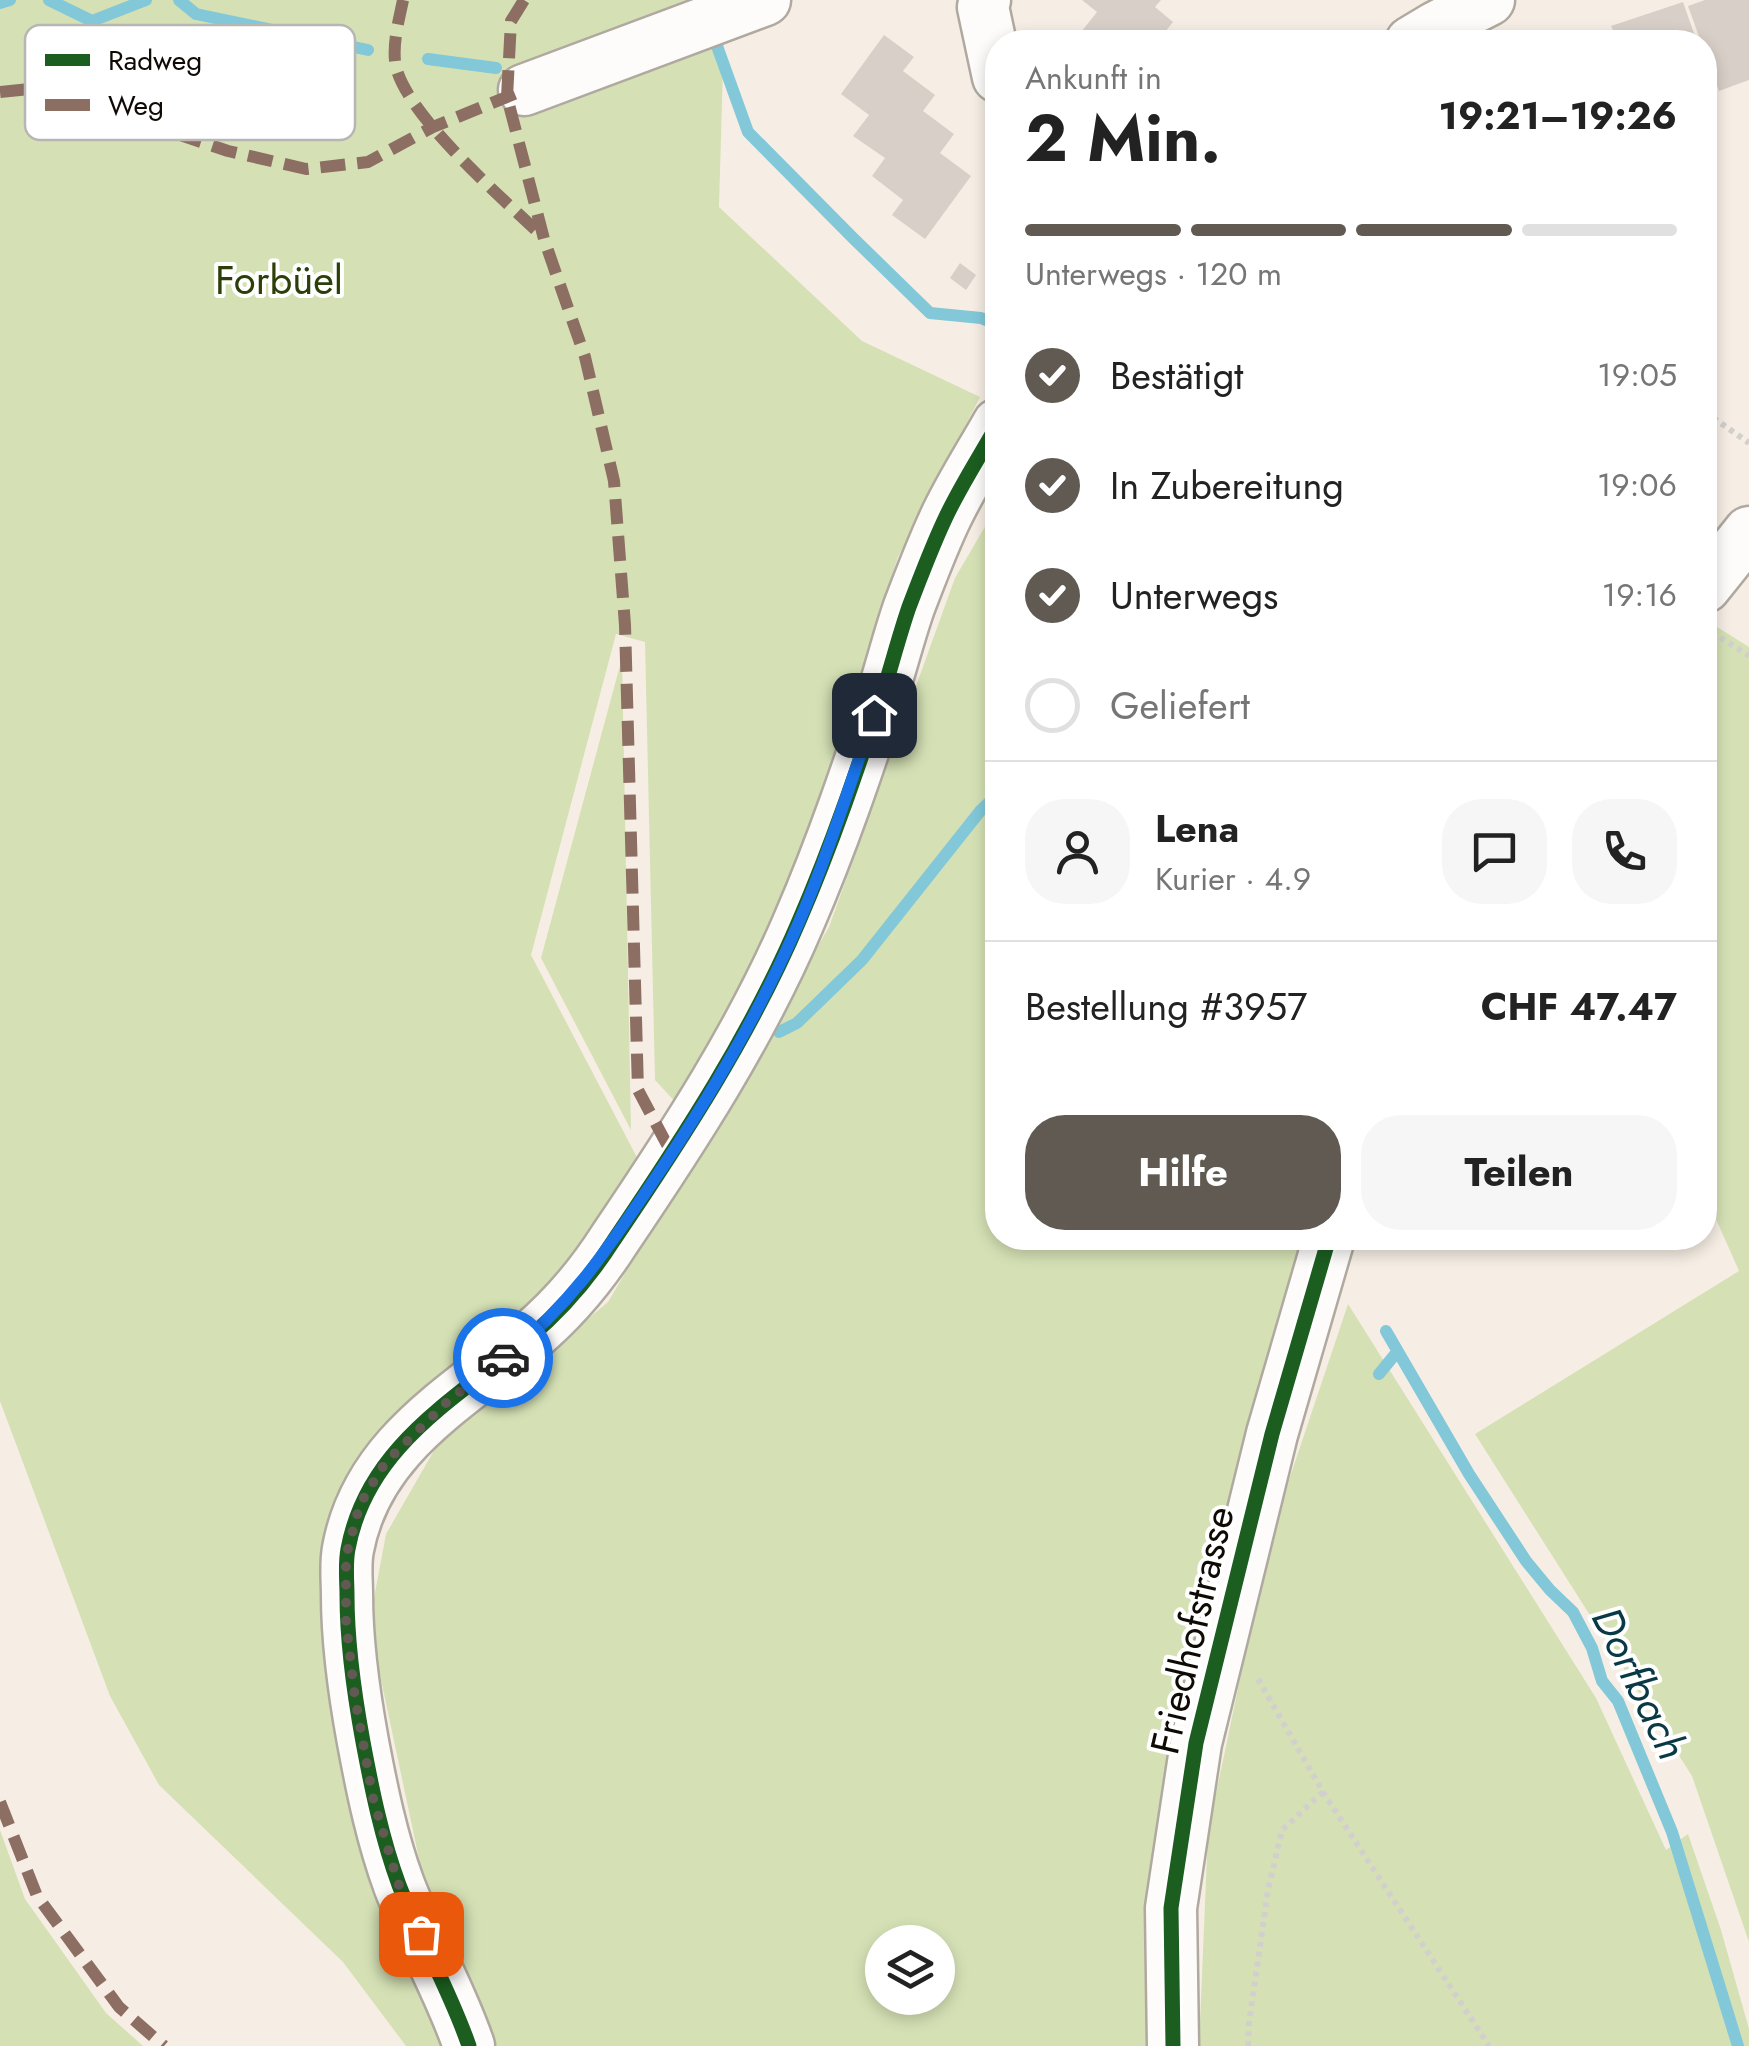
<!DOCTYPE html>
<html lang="de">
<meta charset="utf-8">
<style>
body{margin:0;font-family:Jost,sans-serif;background:#f6f6f6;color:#222;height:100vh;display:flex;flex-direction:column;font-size:38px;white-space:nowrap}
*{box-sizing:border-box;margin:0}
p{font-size:32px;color:#767676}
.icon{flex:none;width:55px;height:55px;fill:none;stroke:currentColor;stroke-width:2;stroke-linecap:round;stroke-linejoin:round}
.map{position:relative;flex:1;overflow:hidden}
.drawer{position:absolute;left:985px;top:30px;width:732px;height:1220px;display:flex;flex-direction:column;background:#fff;border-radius:40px;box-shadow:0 5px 15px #0003}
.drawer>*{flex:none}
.fabs{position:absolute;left:865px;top:1925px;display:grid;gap:20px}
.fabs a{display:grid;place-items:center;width:90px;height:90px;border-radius:50%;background:#fff;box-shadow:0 5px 15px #0003;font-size:50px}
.pin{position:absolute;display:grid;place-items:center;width:85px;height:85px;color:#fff;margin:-42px;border-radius:20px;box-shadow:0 5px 15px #0006}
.courier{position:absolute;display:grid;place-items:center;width:100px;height:100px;margin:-50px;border:8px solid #1a73e8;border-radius:50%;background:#fff;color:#222;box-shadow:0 2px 12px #0007}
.overview em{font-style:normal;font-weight:700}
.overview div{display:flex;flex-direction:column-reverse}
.overview{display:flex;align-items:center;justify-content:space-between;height:170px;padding:0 40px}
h1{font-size:65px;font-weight:700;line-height:75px}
.bar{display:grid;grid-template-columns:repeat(4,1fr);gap:15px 10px;align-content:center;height:120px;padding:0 40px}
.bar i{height:12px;border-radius:8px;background:#e0e0e0}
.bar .active{background:#605a52}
.bar p{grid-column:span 4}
.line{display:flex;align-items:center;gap:25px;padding:0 40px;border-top:2px solid #e0e0e0}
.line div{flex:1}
.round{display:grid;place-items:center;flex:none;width:105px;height:105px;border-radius:40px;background:#f6f6f6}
ol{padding:0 40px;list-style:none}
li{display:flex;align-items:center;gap:30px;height:110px}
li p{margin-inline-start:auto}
li .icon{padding:10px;border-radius:50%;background:#605a52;color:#fff;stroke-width:4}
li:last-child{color:#767676}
li i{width:55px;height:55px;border:5px solid #e0e0e0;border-radius:50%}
.button{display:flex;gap:20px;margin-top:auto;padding:20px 40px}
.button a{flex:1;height:115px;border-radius:40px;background:#605a52;color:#fff;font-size:40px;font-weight:700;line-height:115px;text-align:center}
.button a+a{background:#f6f6f6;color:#222}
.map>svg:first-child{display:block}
</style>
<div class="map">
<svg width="1749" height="2046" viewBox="0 0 1749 2046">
<rect width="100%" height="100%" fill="#f6eee4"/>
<path fill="#d5e1b5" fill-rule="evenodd" d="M0 0H732L724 31 719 207 862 341 980 397 898 557 787 905 681 1108 655 1080 645 642 616 634 531 955 642 1167 567 1276 499 1336 374 1438 323 1536 325 1640 375 1896 446 2030 450 2046H406L343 1962 159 1785 110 1696 0 1401Z
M997 506 998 1238H1317L1148 2046H489L422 1873 376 1656 374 1598 386 1534 436 1447 608 1302 829 927 955 578ZM882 1942H938V1998H882Z
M1714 625 1749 647V1942L1692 1776 1475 1434 1739 1271 1705 1194V641Z
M622 658 631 1130 541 958Z
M1348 1304 1596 1698 1666 1850 1688 1834 1721 1930 1749 2029V2046H1199L1208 1832 1258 1593 1290 1477Z
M0 1830 25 1899 106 2013 143 2046H0Z"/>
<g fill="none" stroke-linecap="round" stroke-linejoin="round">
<path stroke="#82c8d9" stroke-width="12" d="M49 0 92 21 146 0
M179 0 196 14 368 50
M0 3 10 0
M714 32 717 46 748 132 853 238 930 313 981 318 998 325
M428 59 496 68
M779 1032 797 1023 862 960 981 810 998 794
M1386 1331 1469 1474 1526 1561 1550 1590 1573 1612 1592 1648 1602 1681 1618 1701 1672 1832 1738 2046
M1379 1374 1397 1352"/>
</g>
<path fill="#d8d0c8" d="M1082 0H1161L1155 7 1173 22 1157 42H1073L1097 12Z
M1705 0H1749V80L1719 91 1705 53V42H1701L1688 6Z
M1683 2 1697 42H1577L1613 30 1611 26Z
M884 35 914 57 903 71 935 95 923 111 954 134 940 153 971 176 925 239 892 215 903 200 872 176 885 158 853 136 869 115 841 94Z
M960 263 976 275 966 290 950 278Z"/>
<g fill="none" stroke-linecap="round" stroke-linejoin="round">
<defs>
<path id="minor" d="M985 0 983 7 998 77
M1411 42 1436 27 1489 0
M524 90 765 0
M1705 587 1749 532
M469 2046C450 1990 420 1940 399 1885 382 1839 372 1790 363 1742 354 1693 347 1645 347 1595 347 1580 345 1564 348 1549 367 1446 456 1399 530 1337 562 1310 591 1276 614 1240 683 1138 751 1034 799 921 832 845 859 765 885 686 893 660 900 633 909 607 920 578 931 549 944 521 959 488 980 456 998 424
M1173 2046 1171 1908 1196 1743 1272 1434 1329 1238"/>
</defs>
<use href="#minor" stroke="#b0a9a0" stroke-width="55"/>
<path stroke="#d2d0cd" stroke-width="6" stroke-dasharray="5 5" stroke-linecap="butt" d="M1705 412 1749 443
M1712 632 1749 656
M1258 1679 1323 1792 1489 2046
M1248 2046 1249 2023 1268 1890 1282 1830 1323 1792"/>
<use href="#minor" stroke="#fefcfb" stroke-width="50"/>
<path stroke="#8d6e63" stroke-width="12" stroke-dasharray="25 12" stroke-linecap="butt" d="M403 0C399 20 393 41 395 61 400 111 506 201 543 237
M524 0 511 21 507 97 544 239 585 357 614 481 625 625 638 1090 672 1154
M0 92 39 88 228 151 306 169 368 162 433 127 524 90
M0 1802 37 1896 119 2007 164 2046"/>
<defs>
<path id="cycleway" d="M469 2046C450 1990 420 1940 399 1885 382 1839 372 1790 363 1742 354 1693 347 1645 347 1595 347 1580 345 1564 348 1549 367 1446 456 1399 530 1337 562 1310 591 1276 614 1240 683 1138 751 1034 799 921 832 845 859 765 885 686 893 660 900 633 909 607 920 578 931 549 944 521 959 488 980 456 998 424
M1173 2046 1171 1908 1196 1743 1272 1434 1329 1238"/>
</defs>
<use href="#cycleway" stroke="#fff" stroke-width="21"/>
<use href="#cycleway" stroke="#1b5e20" stroke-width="15"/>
</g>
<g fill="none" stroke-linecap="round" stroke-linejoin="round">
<path stroke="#605a52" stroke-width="10" stroke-dasharray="0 18" d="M421 1934 398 1883 373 1798 355 1698 346 1622V1556L360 1504 385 1463 447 1402 503 1358"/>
<path stroke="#1a73e8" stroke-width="12" d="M503 1358C568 1308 605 1253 650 1186 707 1102 759 1015 799 922 828 855 850 784 874 715"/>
</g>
<g text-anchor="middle" stroke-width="8" stroke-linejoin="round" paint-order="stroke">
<g font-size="40" fill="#2d3f08" stroke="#fff">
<text x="279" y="294">Forbüel</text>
</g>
<g font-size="40" fill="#100a04" stroke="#fff">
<text transform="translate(1192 1630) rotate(-77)" y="14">Friedhofstrasse</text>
</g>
<g font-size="42" font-style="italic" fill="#093945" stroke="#fff">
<text transform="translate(1640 1683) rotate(64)" y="15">Dorfbach</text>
</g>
</g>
<rect x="25" y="25" width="330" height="115" rx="15" fill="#fff" stroke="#b7b6b4" stroke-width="2.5"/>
<rect x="45" y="54" width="45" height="12" fill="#1b5e20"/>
<rect x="45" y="99" width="45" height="12" fill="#8d6e63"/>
<g font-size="28" fill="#100a04">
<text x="108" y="70">Radweg</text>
<text x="108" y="115">Weg</text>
</g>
</svg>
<div class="fabs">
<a><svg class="icon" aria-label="layers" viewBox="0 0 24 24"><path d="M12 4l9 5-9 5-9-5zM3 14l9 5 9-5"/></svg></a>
</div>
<div class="pin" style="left:421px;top:1934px;background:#ea580c"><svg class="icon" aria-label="bag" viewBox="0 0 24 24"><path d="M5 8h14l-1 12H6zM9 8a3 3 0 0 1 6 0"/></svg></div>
<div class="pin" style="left:874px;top:715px;background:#1f2937"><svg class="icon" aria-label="home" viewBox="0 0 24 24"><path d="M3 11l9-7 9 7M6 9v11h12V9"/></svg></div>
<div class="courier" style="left:503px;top:1358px"><svg class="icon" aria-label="car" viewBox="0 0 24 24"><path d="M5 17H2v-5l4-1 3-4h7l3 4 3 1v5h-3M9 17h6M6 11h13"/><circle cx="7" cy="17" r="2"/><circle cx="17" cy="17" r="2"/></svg></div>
<section class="drawer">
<div class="overview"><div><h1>2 Min.</h1><p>Ankunft in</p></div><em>19:21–19:26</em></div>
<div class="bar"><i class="active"></i><i class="active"></i><i class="active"></i><i></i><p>Unterwegs · 120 m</p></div>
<ol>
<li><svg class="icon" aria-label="check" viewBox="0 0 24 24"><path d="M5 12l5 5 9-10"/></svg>Bestätigt<p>19:05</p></li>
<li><svg class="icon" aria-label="check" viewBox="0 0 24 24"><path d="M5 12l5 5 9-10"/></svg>In Zubereitung<p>19:06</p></li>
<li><svg class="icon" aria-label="check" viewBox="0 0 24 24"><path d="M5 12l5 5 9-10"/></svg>Unterwegs<p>19:16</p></li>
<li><i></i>Geliefert</li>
</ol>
<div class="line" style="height:180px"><a class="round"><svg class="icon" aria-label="person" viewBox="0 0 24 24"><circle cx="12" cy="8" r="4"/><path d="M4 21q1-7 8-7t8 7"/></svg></a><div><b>Lena</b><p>Kurier · 4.9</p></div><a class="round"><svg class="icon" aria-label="chat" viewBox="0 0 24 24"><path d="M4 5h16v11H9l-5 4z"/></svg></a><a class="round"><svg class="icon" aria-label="phone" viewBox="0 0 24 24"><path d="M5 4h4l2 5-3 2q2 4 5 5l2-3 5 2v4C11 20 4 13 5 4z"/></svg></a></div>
<div class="line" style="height:130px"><div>Bestellung #3957</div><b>CHF 47.47</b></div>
<div class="button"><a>Hilfe</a><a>Teilen</a></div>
</section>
</div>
